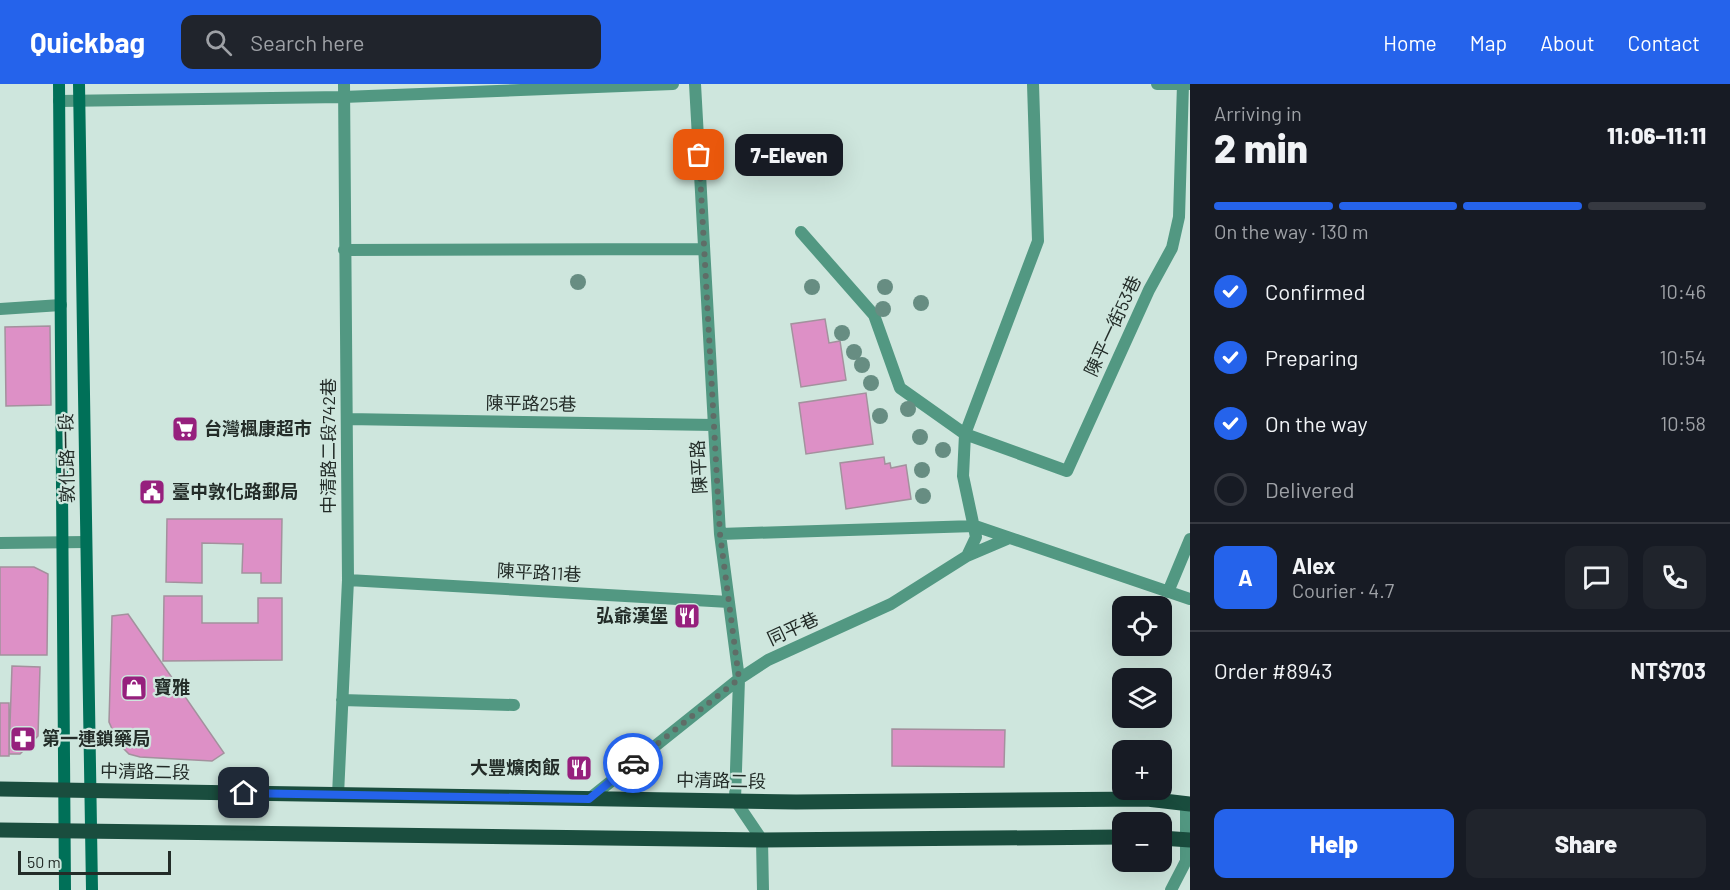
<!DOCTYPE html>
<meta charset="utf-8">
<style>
body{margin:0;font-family:Barlow,"Noto Sans TC",sans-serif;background:#20242c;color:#f1f3f6;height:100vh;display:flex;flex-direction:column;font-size:22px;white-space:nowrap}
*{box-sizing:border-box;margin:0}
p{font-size:20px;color:#9ea1a6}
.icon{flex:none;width:33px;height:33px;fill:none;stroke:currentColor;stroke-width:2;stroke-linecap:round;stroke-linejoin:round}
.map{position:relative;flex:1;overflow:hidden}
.side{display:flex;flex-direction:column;background:#171b24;width:540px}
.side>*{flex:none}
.buttons{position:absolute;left:1112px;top:512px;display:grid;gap:12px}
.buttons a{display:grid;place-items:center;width:60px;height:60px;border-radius:12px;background:#171b24;box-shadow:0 6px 24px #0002;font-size:30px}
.scale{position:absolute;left:18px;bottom:15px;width:153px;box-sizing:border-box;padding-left:6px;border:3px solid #232c28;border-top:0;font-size:16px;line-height:21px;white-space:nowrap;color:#232c28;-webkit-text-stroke:4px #cee6dd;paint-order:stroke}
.pin{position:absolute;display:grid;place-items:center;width:51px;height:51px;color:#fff;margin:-26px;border-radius:12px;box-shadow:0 3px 9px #0006}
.courier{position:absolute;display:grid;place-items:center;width:60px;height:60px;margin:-30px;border:4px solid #2563eb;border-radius:50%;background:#fff;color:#222;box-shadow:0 2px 8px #0007}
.bubble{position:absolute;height:42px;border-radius:12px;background:#171b24;box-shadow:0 6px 24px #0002;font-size:20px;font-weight:800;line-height:42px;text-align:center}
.summary em{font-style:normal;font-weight:800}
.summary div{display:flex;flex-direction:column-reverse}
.summary{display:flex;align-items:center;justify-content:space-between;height:102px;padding:0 24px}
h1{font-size:39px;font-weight:800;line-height:45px}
.bar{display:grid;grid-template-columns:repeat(4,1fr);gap:9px 6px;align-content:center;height:72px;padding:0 24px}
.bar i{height:8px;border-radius:4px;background:#363941}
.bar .active{background:#2563eb}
.bar p{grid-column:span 4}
.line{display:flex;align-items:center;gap:15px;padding:0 24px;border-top:2px solid #363941}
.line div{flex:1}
.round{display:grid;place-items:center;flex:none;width:63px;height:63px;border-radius:12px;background:#20242c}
ol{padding:0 24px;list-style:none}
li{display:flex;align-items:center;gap:18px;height:66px}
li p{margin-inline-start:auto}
li .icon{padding:6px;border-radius:50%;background:#2563eb;color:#fff;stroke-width:4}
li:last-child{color:#9ea1a6}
li i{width:33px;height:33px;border:3px solid #363941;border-radius:50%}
.cta{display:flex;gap:12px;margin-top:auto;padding:12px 24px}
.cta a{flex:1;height:69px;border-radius:12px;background:#2563eb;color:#fff;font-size:24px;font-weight:800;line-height:69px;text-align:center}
.cta a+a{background:#20242c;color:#f1f3f6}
header{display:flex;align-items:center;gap:36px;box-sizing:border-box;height:84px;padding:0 30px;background:#2563eb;color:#fff}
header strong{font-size:28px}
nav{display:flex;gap:33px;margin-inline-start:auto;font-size:21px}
.search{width:420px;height:54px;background:#20242c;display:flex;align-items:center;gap:15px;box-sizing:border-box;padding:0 21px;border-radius:12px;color:#9ea1a6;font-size:22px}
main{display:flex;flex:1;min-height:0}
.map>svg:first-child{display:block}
</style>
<header>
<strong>Quickbag</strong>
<div class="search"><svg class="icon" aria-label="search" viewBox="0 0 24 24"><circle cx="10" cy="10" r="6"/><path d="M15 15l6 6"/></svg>Search here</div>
<nav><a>Home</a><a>Map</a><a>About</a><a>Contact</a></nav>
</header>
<main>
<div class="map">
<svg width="1190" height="806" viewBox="0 0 1190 806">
<rect width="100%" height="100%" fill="#cee6dd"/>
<path fill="#dd90c6" stroke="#a3919d" stroke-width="1.5" d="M825 235 829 259 840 257 846 296 801 303 791 240Z
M50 242 51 321 6 322 5 243Z
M866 309 873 360 806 370 799 319Z
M884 373 885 380 890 379 891 384 906 381 911 415 846 425 840 379Z
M167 435H282L281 499H261V489H242L243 460 202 459V499L166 498Z
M0 483H34L48 490 47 571H0Z
M164 512H202V539H258V514H282V576L163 577Z
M128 530 224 669 212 677 140 673 129 670 119 660 109 638 112 532Z
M12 582 40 583 38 652 20 670H9Z
M0 619H9V672H0Z
M892 645 1005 646 1004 683 892 682Z"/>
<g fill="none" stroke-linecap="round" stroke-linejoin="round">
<path stroke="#529882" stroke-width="12" d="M695 0 720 450 739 595 735 716 762 756 763 806
M1033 0 1038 157 965 350 1067 387 1149 206 1172 164 1179 133 1183 0
M1157 0H1189
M59 17 343 13 673 0
M344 166 704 165
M0 225 61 221
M347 335 714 341
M720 450 975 442 1190 515
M0 459 86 458
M967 472 1007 455
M348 496 729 518
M1168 508 1190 455
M342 616 514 621
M338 711 348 496 344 0
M589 715 739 595 768 576 891 520 967 472 976 453 963 392 965 350 900 304 874 231 801 148
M1171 806 1186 777V719"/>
<path stroke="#007058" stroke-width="12" d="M59 0 65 806
M79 0 92 806"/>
<path stroke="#1a4d3e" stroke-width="15" d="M0 705 796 718 1147 715 1190 720
M0 746 762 756 1122 753
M1161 754 1190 756"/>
</g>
<g fill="#678d82">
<circle cx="578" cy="198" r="8"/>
<circle cx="812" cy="203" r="8"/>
<circle cx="885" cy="203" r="8"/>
<circle cx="921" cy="219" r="8"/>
<circle cx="883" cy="225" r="8"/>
<circle cx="842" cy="249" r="8"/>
<circle cx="854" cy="268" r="8"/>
<circle cx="862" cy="281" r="8"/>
<circle cx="871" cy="299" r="8"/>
<circle cx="908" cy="325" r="8"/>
<circle cx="880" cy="332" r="8"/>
<circle cx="920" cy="353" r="8"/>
<circle cx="943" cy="366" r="8"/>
<circle cx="922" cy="386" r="8"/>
<circle cx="923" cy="412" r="8"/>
</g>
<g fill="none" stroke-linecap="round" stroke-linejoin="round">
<path stroke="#5f6d67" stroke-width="6" stroke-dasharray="0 10.8" d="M633 679 739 595 720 450 699 71"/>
<path stroke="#2563eb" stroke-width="8" d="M244 709 589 715 633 679"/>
</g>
<defs>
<symbol id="supermarket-square" viewBox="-11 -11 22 22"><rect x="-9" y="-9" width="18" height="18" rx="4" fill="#96207d" stroke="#cee6dd"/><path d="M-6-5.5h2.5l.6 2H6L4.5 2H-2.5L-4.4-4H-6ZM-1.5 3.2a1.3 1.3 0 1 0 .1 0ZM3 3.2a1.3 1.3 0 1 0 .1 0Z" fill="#fff"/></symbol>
<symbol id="civic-square" viewBox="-11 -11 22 22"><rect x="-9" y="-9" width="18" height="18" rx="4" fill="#96207d" stroke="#cee6dd"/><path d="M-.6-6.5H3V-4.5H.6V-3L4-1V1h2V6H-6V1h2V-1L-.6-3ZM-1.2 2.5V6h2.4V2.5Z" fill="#fff"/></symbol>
<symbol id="restaurant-square" viewBox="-11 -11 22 22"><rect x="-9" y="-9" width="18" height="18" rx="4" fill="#96207d" stroke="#cee6dd"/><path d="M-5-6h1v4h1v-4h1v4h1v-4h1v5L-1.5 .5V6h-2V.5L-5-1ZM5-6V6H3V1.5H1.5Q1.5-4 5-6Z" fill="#fff"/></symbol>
<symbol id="shop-square" viewBox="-11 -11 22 22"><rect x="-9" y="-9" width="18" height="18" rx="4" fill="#96207d" stroke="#cee6dd"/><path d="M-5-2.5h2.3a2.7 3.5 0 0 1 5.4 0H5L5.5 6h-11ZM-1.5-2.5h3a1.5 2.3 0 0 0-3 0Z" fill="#fff"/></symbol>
<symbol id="pharmacy-square" viewBox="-11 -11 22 22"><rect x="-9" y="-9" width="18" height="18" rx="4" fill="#96207d" stroke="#cee6dd"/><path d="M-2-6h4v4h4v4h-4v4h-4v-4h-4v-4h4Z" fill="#fff"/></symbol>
</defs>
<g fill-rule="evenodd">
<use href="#supermarket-square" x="170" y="330" width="30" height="30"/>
<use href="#civic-square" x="137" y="393" width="30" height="30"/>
<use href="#restaurant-square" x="672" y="517" width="30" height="30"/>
<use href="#shop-square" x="119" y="589" width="30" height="30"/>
<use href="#pharmacy-square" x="8" y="640" width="30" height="30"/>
<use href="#restaurant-square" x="564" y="669" width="30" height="30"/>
</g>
<g text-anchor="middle" stroke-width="4.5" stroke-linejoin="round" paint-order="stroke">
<g font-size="18" fill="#232c28" stroke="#cee6dd">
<text transform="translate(1113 242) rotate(-65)" y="6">陳平一街53巷</text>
<text transform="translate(531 320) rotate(1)" y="6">陳平路25巷</text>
<text transform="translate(329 362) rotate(-90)" y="6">中清路二段742巷</text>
<text transform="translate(67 374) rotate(-91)" y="6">敦化路一段</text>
<text transform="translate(699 383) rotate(-93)" y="6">陳平路</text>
<text transform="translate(539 489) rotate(3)" y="6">陳平路11巷</text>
<text transform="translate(793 545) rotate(-25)" y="6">同平巷</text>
<text transform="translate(145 688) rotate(1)" y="6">中清路二段</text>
<text transform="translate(721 697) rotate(1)" y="6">中清路二段</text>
</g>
<g font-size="18" font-weight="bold" fill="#232c28" stroke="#cee6dd" text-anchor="start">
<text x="204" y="351">台灣楓康超市</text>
<text x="172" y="414">臺中敦化路郵局</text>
<text x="668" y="538" text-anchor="end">弘爺漢堡</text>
<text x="154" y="610">寶雅</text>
<text x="42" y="661">第一連鎖藥局</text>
<text x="560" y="690" text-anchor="end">大豐爌肉飯</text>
</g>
</g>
</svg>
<div class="buttons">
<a><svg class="icon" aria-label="locate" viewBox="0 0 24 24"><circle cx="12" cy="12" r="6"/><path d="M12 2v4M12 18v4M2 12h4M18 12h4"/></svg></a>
<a><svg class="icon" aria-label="layers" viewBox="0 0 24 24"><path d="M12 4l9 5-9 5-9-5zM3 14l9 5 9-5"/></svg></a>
<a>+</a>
<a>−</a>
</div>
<div class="scale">50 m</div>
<div class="pin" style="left:699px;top:71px;background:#ea580c"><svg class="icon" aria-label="bag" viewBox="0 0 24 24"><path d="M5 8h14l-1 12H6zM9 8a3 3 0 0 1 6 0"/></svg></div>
<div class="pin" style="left:244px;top:709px;background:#1f2937"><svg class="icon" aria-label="home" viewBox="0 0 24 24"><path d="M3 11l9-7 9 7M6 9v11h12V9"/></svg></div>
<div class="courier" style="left:633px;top:679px"><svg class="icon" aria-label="car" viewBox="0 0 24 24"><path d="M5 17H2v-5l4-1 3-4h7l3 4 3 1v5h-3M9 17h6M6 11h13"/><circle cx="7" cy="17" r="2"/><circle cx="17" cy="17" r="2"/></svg></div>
<div class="bubble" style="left:735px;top:50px;width:108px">7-Eleven</div>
</div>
<section class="side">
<div class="summary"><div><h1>2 min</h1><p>Arriving in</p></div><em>11:06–11:11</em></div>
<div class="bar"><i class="active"></i><i class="active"></i><i class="active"></i><i></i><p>On the way · 130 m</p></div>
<ol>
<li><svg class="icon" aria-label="check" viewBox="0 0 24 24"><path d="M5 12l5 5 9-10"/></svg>Confirmed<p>10:46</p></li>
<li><svg class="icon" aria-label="check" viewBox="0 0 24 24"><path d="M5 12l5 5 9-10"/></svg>Preparing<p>10:54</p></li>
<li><svg class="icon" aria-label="check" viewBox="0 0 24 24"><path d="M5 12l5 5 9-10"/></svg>On the way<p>10:58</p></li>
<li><i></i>Delivered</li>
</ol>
<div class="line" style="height:108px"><b class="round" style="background:#2563eb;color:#fff">A</b><div><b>Alex</b><p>Courier · 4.7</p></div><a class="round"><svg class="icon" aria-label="chat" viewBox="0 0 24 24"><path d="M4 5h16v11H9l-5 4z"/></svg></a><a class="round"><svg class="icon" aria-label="phone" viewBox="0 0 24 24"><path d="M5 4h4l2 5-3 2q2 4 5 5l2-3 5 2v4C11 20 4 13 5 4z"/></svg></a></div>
<div class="line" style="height:78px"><div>Order #8943</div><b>NT$703</b></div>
<div class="cta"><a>Help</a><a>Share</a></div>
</section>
</main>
